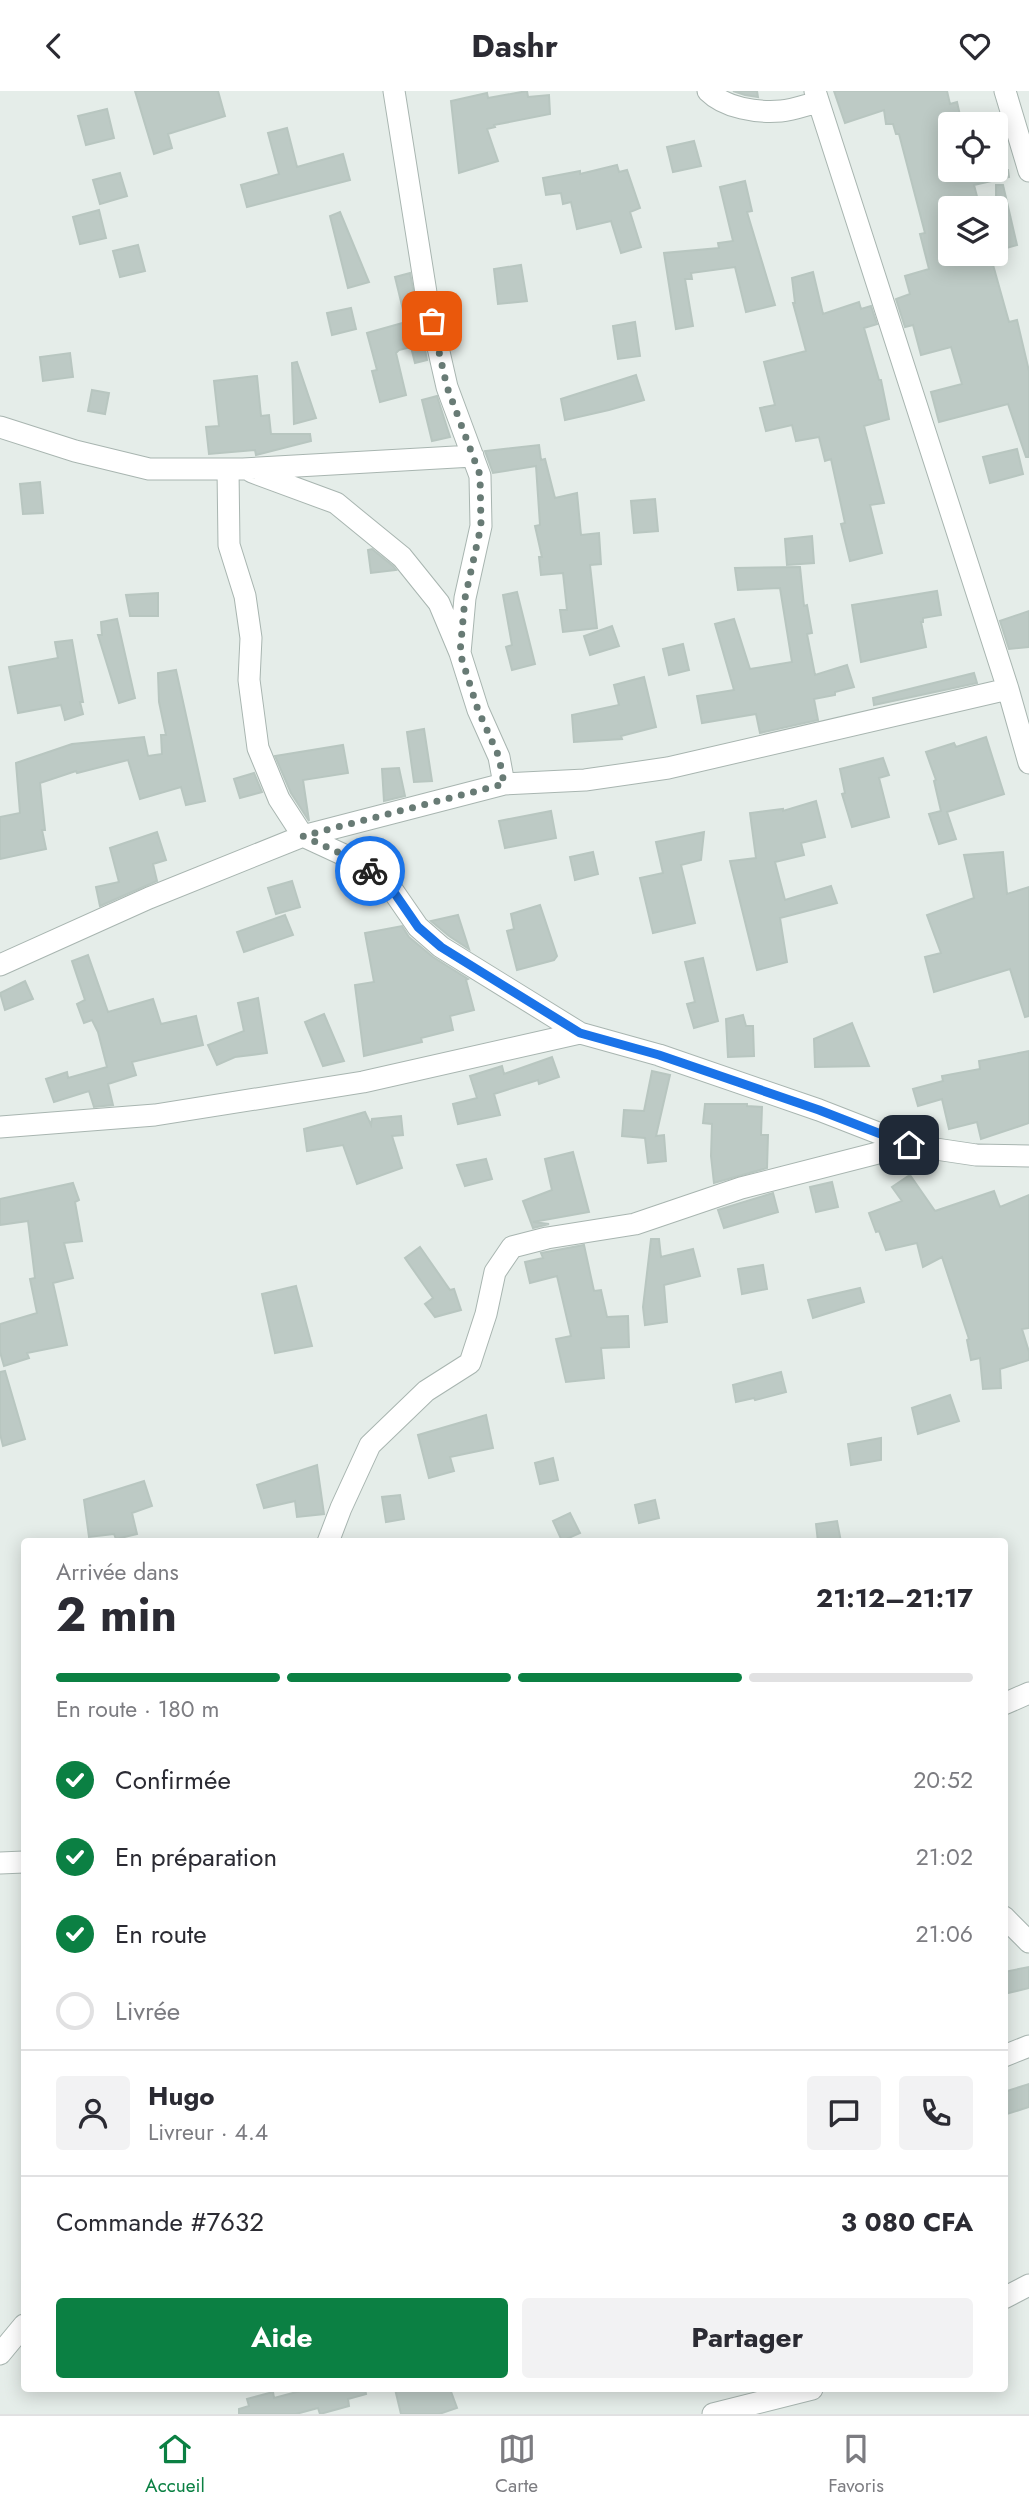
<!DOCTYPE html>
<html lang="fr">
<meta charset="utf-8">
<style>
body{margin:0;font-family:Jost,sans-serif;background:#f2f2f3;color:#2b2b33;height:100vh;display:flex;flex-direction:column;font-size:26px;white-space:nowrap}
*{box-sizing:border-box;margin:0}
p{font-size:23px;color:#7c7c81}
.icon{flex:none;width:38px;height:38px;fill:none;stroke:currentColor;stroke-width:2;stroke-linecap:round;stroke-linejoin:round}
.map{position:relative;flex:1;overflow:hidden}
.details{position:absolute;left:21px;top:1447px;width:987px;height:854px;display:flex;flex-direction:column;background:#fff;border-radius:7px;box-shadow:0 4px 18px #0003}
.details>*{flex:none}
.controls{position:absolute;left:938px;top:21px;display:grid;gap:14px}
.controls a{display:grid;place-items:center;width:70px;height:70px;border-radius:7px;background:#fff;box-shadow:0 4px 18px #0003;font-size:35px}
.pin{position:absolute;display:grid;place-items:center;width:60px;height:60px;color:#fff;margin:-30px;border-radius:14px;box-shadow:0 4px 10px #0006}
.courier{position:absolute;display:grid;place-items:center;width:70px;height:70px;margin:-35px;border:5px solid #1a73e8;border-radius:50%;background:#fff;color:#222;box-shadow:0 2px 9px #0007}
.headline em{font-style:normal;font-weight:700}
.headline div{display:flex;flex-direction:column-reverse}
.headline{display:flex;align-items:center;justify-content:space-between;height:119px;padding:0 35px}
h1{font-size:46px;font-weight:700;line-height:52px}
.bar{display:grid;grid-template-columns:repeat(4,1fr);gap:10px 7px;align-content:center;height:84px;padding:0 35px}
.bar i{height:9px;border-radius:5px;background:#e1e1e2}
.bar .active{background:#0b8043}
.bar p{grid-column:span 4}
.line{display:flex;align-items:center;gap:18px;padding:0 35px;border-top:2px solid #e1e1e2}
.line div{flex:1}
.round{display:grid;place-items:center;flex:none;width:74px;height:74px;border-radius:7px;background:#f2f2f3}
ol{padding:0 35px;list-style:none}
li{display:flex;align-items:center;gap:21px;height:77px}
li p{margin-inline-start:auto}
li .icon{padding:7px;border-radius:50%;background:#0b8043;color:#fff;stroke-width:4}
li:last-child{color:#7c7c81}
li i{width:38px;height:38px;border:4px solid #e1e1e2;border-radius:50%}
.action{display:flex;gap:14px;margin-top:auto;padding:14px 35px}
.action a{flex:1;height:80px;border-radius:7px;background:#0b8043;color:#fff;font-size:28px;font-weight:700;line-height:80px;text-align:center}
.action a+a{background:#f2f2f3;color:#2b2b33}
header{display:flex;justify-content:space-between;align-items:center;height:91px;padding:0 35px;background:#fff;font-size:32px;font-weight:700}
.dock{display:flex;justify-content:space-around;align-items:center;height:98px;border-top:2px solid #e1e1e2;background:#fff;font-size:19px;color:#7c7c81}
.dock a{display:grid;justify-items:center;gap:4px}
.dock .active{color:#0b8043}
.map>svg:first-child{display:block}
</style>
<header><svg class="icon" aria-label="back" viewBox="0 0 24 24"><path d="M15 5l-7 7 7 7"/></svg>Dashr<svg class="icon" aria-label="heart" viewBox="0 0 24 24"><path d="M12 20l-8-8c-3-5 5-10 8-4 3-6 11-1 8 4z"/></svg></header>
<div class="map">
<svg width="1029" height="2323" viewBox="0 0 1029 2323">
<rect width="100%" height="100%" fill="#e5ede9"/>
<path fill="#bdcac5" stroke="#b8c6c0" stroke-width="2" d="M135 0H218L225 25 168 43 172 57 154 63Z
M527 0 528 6 549 4 550 23 494 34 495 36 487 38 498 70 459 82 451 10 487 2 488 7Z
M733 0H757L758 6 745 4Z
M834 0H947L950 13 957 11 962 33H950V79H1008L1009 86 974 94 980 117H950V163H990L1009 231 1017 229 1029 280V366H1026L1008 313 939 331 931 301 962 293 951 256 921 264 913 234 905 236 896 208 910 203 905 185 929 178 920 143 925 142 899 43H896L893 33H886L884 19 845 32Z
M107 18 114 47 86 54 78 25Z
M287 37 297 76 343 63 350 89 247 116 241 94 279 83 268 42Z
M694 50 701 75 673 81 667 56Z
M617 74 619 81 627 79 640 117 630 121 641 156 621 162 611 130 577 138 571 111 563 113 561 102 546 104 543 87 580 80V83Z
M120 82 127 105 100 113 93 89Z
M745 90 752 120 747 121 775 214 746 221 735 176 691 182 692 188H685L693 235 676 238 664 162 719 157 718 152 733 150 720 96Z
M996 94H1003L1017 154 996 160Z
M99 119 106 147 80 153 73 126Z
M340 121 369 191 348 197 330 125Z
M138 154 145 180 120 186 113 160Z
M521 174 527 210 498 213 494 178Z
M813 181 823 223 859 211 861 218 871 215 877 233 864 237 879 289H881L889 328 864 335 884 412 870 414 882 462 850 470 841 433 845 432 831 368 825 370 819 346 796 350 792 334 766 340 760 317 775 314 764 271 806 260 793 212H795L792 187Z
M410 182 427 269 415 272 411 256 399 259 396 262 406 304 380 311 372 280 377 279 367 242 406 231 395 186Z
M351 217 356 238 332 244 327 222Z
M635 231 640 265 618 268 613 235Z
M70 262 73 286 43 290 40 266Z
M297 271 316 327 294 333 292 272Z
M636 284 644 309 609 319 565 329 561 308Z
M257 285 261 325 269 324 271 343H310L311 350 256 364 255 359 209 363 206 336 219 335 214 290Z
M92 299 109 302 105 323 88 320Z
M437 305 450 346 432 350 422 309Z
M539 354 541 369 545 368 555 407 577 402 581 444 599 442 601 473 590 474 597 537 563 541 560 519H567L563 482 541 484 539 466H542L535 435 540 434 536 375 493 382 485 360Z
M1017 358 1023 383 990 392 983 366Z
M40 391 43 422 23 423 20 393Z
M655 408 658 440 634 442 631 410Z
M812 445 814 472 787 474 785 448Z
M372 458 393 475 396 479 371 482 368 459Z
M800 476 804 515 807 514 812 542 807 543 815 584 847 574 854 596 835 601V604L814 608 818 629 760 642 756 623 702 632 697 605 734 599 715 533 734 528 750 578 792 571 780 497 738 499 735 477Z
M937 500 941 524 923 527V531H921L926 556 861 571 852 514Z
M517 501 535 573 512 579 506 556 512 554 503 504Z
M158 502V525H130L126 504Z
M1029 520V556L1009 558 1000 530Z
M117 528 135 607 119 612 98 544H102L101 531Z
M612 535 619 555 590 564 584 545Z
M72 549 83 611H80L83 623 65 629 61 614 18 622 9 576 58 567 55 551Z
M683 553 689 579 669 584 663 558Z
M176 579 205 710 186 714 181 696 140 708 128 669 77 682 76 680 40 692 45 739H42L46 758 0 768V726L20 722 16 672 72 653 144 646 148 665 162 663 161 644H166L159 611 158 582Z
M974 582 977 592 874 614 873 607Z
M644 586 656 636 621 645 622 648 574 651 572 624 619 614 614 594Z
M424 638 432 690 414 691 407 641Z
M986 646 1004 703 947 721 956 748 939 753 929 723 941 720 934 690 936 689 926 661 954 652 956 656Z
M343 654 348 682 303 689 309 730 291 702 275 665Z
M883 667 889 684 879 687 889 726 852 736 842 703 845 702 840 678Z
M399 677 405 705 384 710 382 678Z
M254 682 262 701 240 707 234 688Z
M816 710 825 746 801 752 804 764 775 771 785 809 831 795 837 812 780 827 787 871 757 879 730 770 756 767 750 722 783 718V720Z
M551 720 556 747 505 757 499 730Z
M157 741 166 769 153 773 157 790 100 815 96 796 119 791 110 757Z
M704 741 701 769 681 774 695 832 653 842 640 787 663 782 656 751Z
M593 761 598 783 575 789 570 766Z
M1003 761 1007 803 1029 796V925L1025 926 1010 878 934 901 925 866 941 862 927 824 974 807 964 764Z
M292 790 300 816 276 823 268 797Z
M540 814 557 865 554 869 517 879 507 840 514 838 511 823Z
M285 824 293 844 244 861 237 841Z
M458 824 469 858 449 845 431 830Z
M402 835 409 846 433 866 468 888 466 889 474 919 450 925 453 939 421 947 422 951 364 965 355 894 374 891 365 842Z
M88 864 108 921 153 908 161 933 196 925 203 954 132 971 136 984 108 993 113 1014 94 1016 89 1000 54 1011 46 988 67 981 68 987 107 976 98 941 92 929 84 932 77 913 85 909 72 870Z
M703 867 718 930 694 937 687 913 695 911 685 871Z
M25 890 33 908 5 919 0 902Z
M258 907 267 962 235 966 217 974 208 954 244 940 238 912Z
M324 923 344 970 323 975 305 931Z
M743 924 746 935H753L754 965 728 966 726 928Z
M852 932 869 975 815 976 814 948Z
M1029 960V1032L981 1048 977 1031 949 1038 942 1008 918 1015 913 998 943 990 942 985 980 978 979 970Z
M552 966 559 986 539 993 538 989 494 1003 500 1024 458 1033 453 1013 477 1007 470 985 502 975 504 983Z
M652 980 670 984 656 1045 664 1044 666 1070 648 1072 645 1047 622 1045 624 1019 644 1020Z
M705 1013H747V1015L762 1016 761 1044H768L767 1077 714 1092 711 1065 712 1033 703 1032Z
M365 1021 371 1034 372 1028 401 1025 403 1044 392 1045 402 1077 357 1093 343 1054 307 1060 304 1038Z
M573 1061 589 1121 533 1131 549 1133 533 1137 523 1110 552 1099 545 1068Z
M486 1068 492 1088 465 1095 457 1074Z
M910 1084 935 1120 994 1100 1000 1116 1029 1104V1237L1022 1238 1029 1261V1269L1000 1278 1001 1297 983 1298 980 1267 971 1269 967 1249 969 1248 942 1166 923 1176 917 1152 886 1159 879 1140 876 1141 869 1122 902 1110 892 1096Z
M832 1091 838 1116 816 1121 810 1096Z
M73 1092 79 1109 75 1111 82 1150 64 1152 73 1187 53 1192 67 1254 27 1262 29 1267 4 1275 0 1261V1233L37 1222 30 1188 35 1187 28 1130 0 1134V1108Z
M773 1102 778 1121 724 1137 718 1119Z
M651 1148H659L661 1166 693 1158 700 1185 664 1194 667 1231 645 1234 643 1216Z
M584 1154 594 1200 601 1199 607 1226 628 1225 629 1256 601 1257 604 1287 566 1291 556 1248 571 1245 557 1185 530 1192 525 1171 543 1167 541 1162Z
M420 1156 450 1199 454 1198 461 1219 435 1226 425 1213 433 1207 405 1167Z
M763 1174 767 1198 742 1203 738 1178Z
M296 1195 312 1255 275 1262 262 1203Z
M860 1197 864 1211 813 1227 808 1209Z
M5 1280 25 1348 3 1355 0 1343V1281Z
M781 1281 786 1301 755 1309 754 1307 736 1311 733 1294Z
M950 1304 959 1330 918 1343 912 1317Z
M486 1324 493 1357 450 1366 454 1380 429 1387 418 1344Z
M881 1347V1369L851 1374 848 1353Z
M553 1367 558 1389 540 1393 535 1372Z
M317 1374 324 1423 297 1426 295 1410 264 1417 257 1394Z
M144 1390 152 1415 132 1422 137 1443 116 1448 114 1443 89 1446 84 1409Z
M400 1404 404 1428 386 1431 382 1406Z
M655 1409 659 1427 639 1432 635 1414Z
M570 1422 580 1442 562 1450 553 1430Z
M837 1430 841 1451H818L816 1433Z
M1029 1876V1897L1004 1903V1881Z
M1029 1993V2016L1004 2024V2001Z
M308 2298H365L366 2303 348 2308 349 2315 320 2323 318 2317 296 2323H239V2318L249 2315 247 2308 273 2301 274 2307Z
M395 2298H450L457 2317 439 2323H401Z"/>
<g fill="none" stroke-linecap="round" stroke-linejoin="round">
<defs>
<path id="minor" d="M394 0 427 208 447 296 480 385 481 435 465 507 460 562
M708 0C725 17 757 22 781 20 793 19 806 14 818 11
M815 0 1008 598 1029 672
M1005 0 1029 80
M0 336 75 360 149 378H243L473 365
M228 378 229 454 245 505 251 547 249 589 258 657 279 708 303 745 357 770 389 794 418 836 441 856 580 942 659 964 819 1019 909 1054 976 1064 1029 1065
M252 381 336 412 402 466 439 512 460 562 478 619 499 666 504 693
M0 874 149 807 303 745 504 693 585 689 668 677 1008 598
M0 1036 155 1024 363 991 580 942
M328 1451 341 1417 370 1354 426 1300 470 1272 486 1223 495 1181 512 1156 547 1147 635 1133 741 1097 909 1054
M1004 1613 1029 1602
M0 1772 24 1771
M1004 1826 1029 1851
M1004 1965 1029 1955
M1004 2207 1029 2194
M0 2263 24 2234
M713 2323 812 2298"/>
</defs>
<use href="#minor" stroke="#a8b5b0" stroke-width="23"/>
<use href="#minor" stroke="#fff" stroke-width="21"/>
</g>
<g fill="none" stroke-linecap="round" stroke-linejoin="round">
<path stroke="#687b75" stroke-width="7" stroke-dasharray="0 12.6" d="M370 780 357 770 303 745 504 693 499 666 478 619 460 562 465 507 481 435 480 384 447 296 432 230"/>
<path stroke="#1a73e8" stroke-width="9" d="M370 780 389 794 418 836 441 856 580 942 659 964 819 1019 909 1054"/>
</g>
</svg>
<div class="controls">
<a><svg class="icon" aria-label="locate" viewBox="0 0 24 24"><circle cx="12" cy="12" r="6"/><path d="M12 2v4M12 18v4M2 12h4M18 12h4"/></svg></a>
<a><svg class="icon" aria-label="layers" viewBox="0 0 24 24"><path d="M12 4l9 5-9 5-9-5zM3 14l9 5 9-5"/></svg></a>
</div>
<div class="pin" style="left:432px;top:230px;background:#ea580c"><svg class="icon" aria-label="bag" viewBox="0 0 24 24"><path d="M5 8h14l-1 12H6zM9 8a3 3 0 0 1 6 0"/></svg></div>
<div class="pin" style="left:909px;top:1054px;background:#1f2937"><svg class="icon" aria-label="home" viewBox="0 0 24 24"><path d="M3 11l9-7 9 7M6 9v11h12V9"/></svg></div>
<div class="courier" style="left:370px;top:780px"><svg class="icon" aria-label="bike" viewBox="0 0 24 24"><circle cx="6" cy="16" r="4"/><circle cx="18" cy="16" r="4"/><path d="M6 16l4-8h5l3 8M10 8l3 8H6M13 5h3"/></svg></div>
<section class="details">
<div class="headline"><div><h1>2 min</h1><p>Arrivée dans</p></div><em>21:12–21:17</em></div>
<div class="bar"><i class="active"></i><i class="active"></i><i class="active"></i><i></i><p>En route · 180 m</p></div>
<ol>
<li><svg class="icon" aria-label="check" viewBox="0 0 24 24"><path d="M5 12l5 5 9-10"/></svg>Confirmée<p>20:52</p></li>
<li><svg class="icon" aria-label="check" viewBox="0 0 24 24"><path d="M5 12l5 5 9-10"/></svg>En préparation<p>21:02</p></li>
<li><svg class="icon" aria-label="check" viewBox="0 0 24 24"><path d="M5 12l5 5 9-10"/></svg>En route<p>21:06</p></li>
<li><i></i>Livrée</li>
</ol>
<div class="line" style="height:126px"><a class="round"><svg class="icon" aria-label="person" viewBox="0 0 24 24"><circle cx="12" cy="8" r="4"/><path d="M4 21q1-7 8-7t8 7"/></svg></a><div><b>Hugo</b><p>Livreur · 4.4</p></div><a class="round"><svg class="icon" aria-label="chat" viewBox="0 0 24 24"><path d="M4 5h16v11H9l-5 4z"/></svg></a><a class="round"><svg class="icon" aria-label="phone" viewBox="0 0 24 24"><path d="M5 4h4l2 5-3 2q2 4 5 5l2-3 5 2v4C11 20 4 13 5 4z"/></svg></a></div>
<div class="line" style="height:91px"><div>Commande #7632</div><b>3 080 CFA</b></div>
<div class="action"><a>Aide</a><a>Partager</a></div>
</section>
</div>
<nav class="dock">
<a class="active"><svg class="icon" aria-label="home" viewBox="0 0 24 24"><path d="M3 11l9-7 9 7M6 9v11h12V9"/></svg>Accueil</a>
<a><svg class="icon" aria-label="map" viewBox="0 0 24 24"><path d="M3 6l6-2 6 2 6-2v14l-6 2-6-2-6 2zM9 4v14M15 6v14"/></svg>Carte</a>
<a><svg class="icon" aria-label="saved" viewBox="0 0 24 24"><path d="M7 4h10v16l-5-4-5 4z"/></svg>Favoris</a>
</nav>
